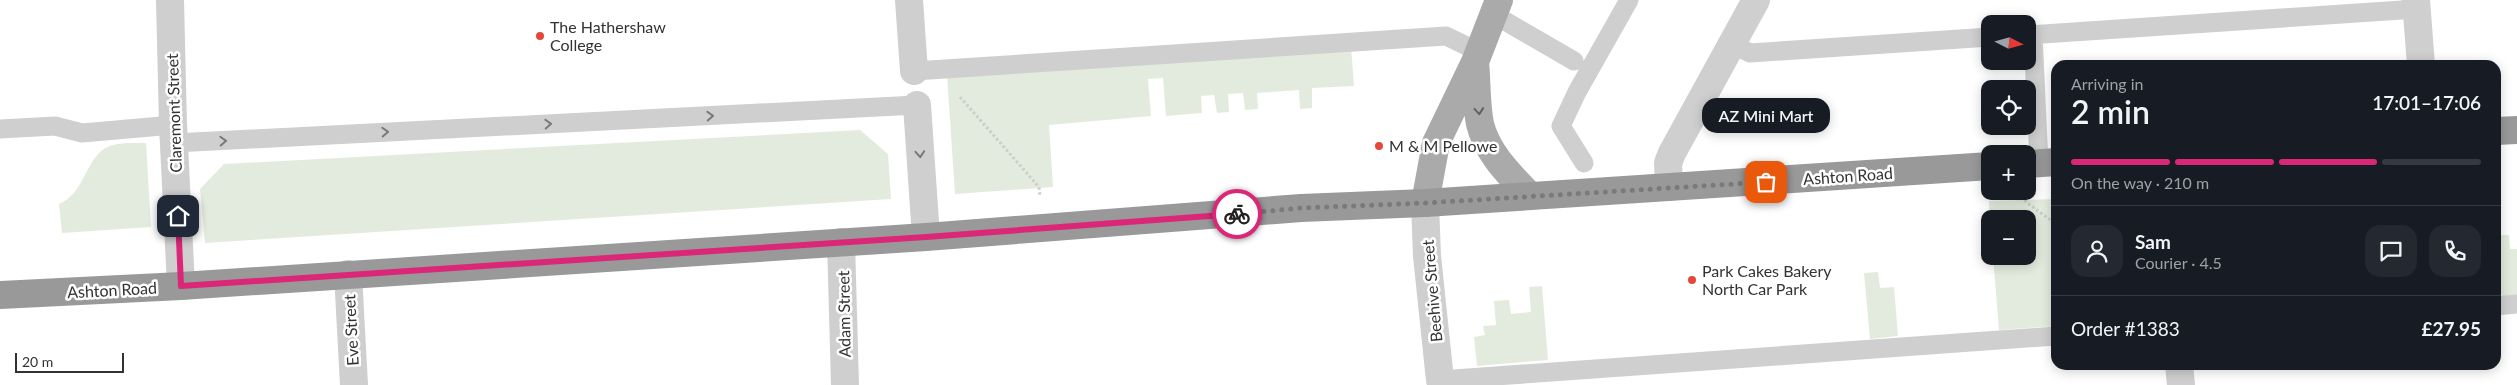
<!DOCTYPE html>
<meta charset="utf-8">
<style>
body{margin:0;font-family:Lato,sans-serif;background:#242831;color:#f1f3f6;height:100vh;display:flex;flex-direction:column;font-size:19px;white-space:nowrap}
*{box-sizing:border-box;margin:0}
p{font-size:16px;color:#9ea1a6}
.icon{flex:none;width:28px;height:28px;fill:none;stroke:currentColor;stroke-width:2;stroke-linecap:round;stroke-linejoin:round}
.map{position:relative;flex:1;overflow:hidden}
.sheet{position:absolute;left:2051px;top:60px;width:450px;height:310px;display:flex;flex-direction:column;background:#171b24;border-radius:15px;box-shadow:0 2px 12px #0003}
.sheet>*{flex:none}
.needle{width:32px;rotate:96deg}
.tools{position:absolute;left:1981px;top:15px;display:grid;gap:10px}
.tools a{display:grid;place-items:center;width:55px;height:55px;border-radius:10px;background:#171b24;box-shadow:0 2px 12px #0003;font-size:25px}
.scale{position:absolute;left:15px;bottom:12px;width:109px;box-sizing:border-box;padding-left:5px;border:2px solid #323232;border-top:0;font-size:14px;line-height:18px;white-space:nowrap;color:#323232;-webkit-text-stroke:4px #fff;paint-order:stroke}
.pin{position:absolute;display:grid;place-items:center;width:42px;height:42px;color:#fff;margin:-21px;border-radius:10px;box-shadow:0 2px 8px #0006}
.courier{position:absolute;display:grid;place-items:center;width:50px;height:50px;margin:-25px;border:4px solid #db2777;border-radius:50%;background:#fff;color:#222;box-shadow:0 1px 6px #0007}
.bubble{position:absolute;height:35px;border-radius:15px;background:#171b24;box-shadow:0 2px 12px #0003;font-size:16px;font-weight:600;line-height:35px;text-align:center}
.summary em{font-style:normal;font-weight:600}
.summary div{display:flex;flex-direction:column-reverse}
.summary{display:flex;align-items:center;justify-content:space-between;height:85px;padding:0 20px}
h1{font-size:32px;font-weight:600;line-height:38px}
.bar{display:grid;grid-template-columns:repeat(4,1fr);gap:8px 5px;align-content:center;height:60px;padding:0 20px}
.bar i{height:6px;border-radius:4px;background:#363941}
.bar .current{background:#db2777}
.bar p{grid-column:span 4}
.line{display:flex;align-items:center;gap:12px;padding:0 20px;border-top:1px solid #363941}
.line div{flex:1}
.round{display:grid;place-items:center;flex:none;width:52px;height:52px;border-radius:15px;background:#242831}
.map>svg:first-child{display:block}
</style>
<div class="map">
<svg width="2517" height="385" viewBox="0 0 2517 385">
<rect width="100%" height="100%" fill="#fff"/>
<path fill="#e3ebde" d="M1351 46 1354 86 1312 88V108L1300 109 1299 90 1257 93 1258 109 1245 110 1243 93 1228 94 1229 112 1217 113 1214 95 1201 96 1202 113 1166 116 1163 78 1148 79 1151 116 1049 125 1053 187 955 194 947 75Z
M860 130 888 154 891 199 205 243 200 189 224 164Z
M146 143 151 227 62 233 59 204C87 192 85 155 110 146 120 142 135 143 146 143Z
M2056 199V326L1999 330 1993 256H2028V219H1990L1989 201Z
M2497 235H2509L2510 249H2517V295L2496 297Z
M1878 272 1880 288 1894 287 1898 336 1870 339 1864 273Z
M1542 286 1548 360 1477 366 1474 337 1485 335 1483 326 1496 325 1494 301 1509 300 1511 314 1531 312 1529 287Z"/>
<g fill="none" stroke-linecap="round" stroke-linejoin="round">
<path stroke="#ccc" stroke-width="3" stroke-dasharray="2.5 2.5" stroke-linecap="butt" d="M960 97 1039 187 1040 196
M2024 195 2026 202 2056 224"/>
<path stroke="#cfcfcf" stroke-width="19" d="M1493 14 1574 61
M2028 35 2417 9
M2033 35 2039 163
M1732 44 1750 53 1990 37
M914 71 1446 36 1479 52
M0 129 55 126 82 133 173 125
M174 143 917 105
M1584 163 1561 126 1577 92 1629 0
M2496 306 2517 304
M1440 380 2056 336"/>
<path stroke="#cfcfcf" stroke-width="28" d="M170 0 173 125 181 286
M909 0 914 71
M2416 0 2421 65
M917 105 926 237
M1669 187 1668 163 1672 153 1756 0
M1425 203 1427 256 1440 380
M841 242 845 385
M348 274 354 385
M2179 365 2181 385"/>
<path stroke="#aaa" stroke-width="28" d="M1475 62C1477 82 1476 104 1480 124 1487 153 1510 175 1530 196
M1425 203 1436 143 1475 62 1499 0"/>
<path stroke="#999" stroke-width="28" d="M2496 131 2517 130
M2028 164 2056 162
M0 295 181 286 926 237 1301 208 1425 203 1990 166"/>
</g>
<defs><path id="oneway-chevron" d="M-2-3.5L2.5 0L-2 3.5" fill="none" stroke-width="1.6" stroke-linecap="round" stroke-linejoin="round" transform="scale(1.25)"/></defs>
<use stroke="#626262" href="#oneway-chevron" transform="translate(1479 111) rotate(85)"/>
<g stroke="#797979">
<use href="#oneway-chevron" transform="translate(710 116) rotate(-3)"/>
<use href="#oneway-chevron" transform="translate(548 124) rotate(-3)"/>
<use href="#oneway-chevron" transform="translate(385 132) rotate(-3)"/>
<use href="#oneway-chevron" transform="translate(223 141) rotate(-3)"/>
<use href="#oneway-chevron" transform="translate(920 154) rotate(86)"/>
</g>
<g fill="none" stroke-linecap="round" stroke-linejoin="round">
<path stroke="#7a7a7a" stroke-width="5" stroke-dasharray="0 9" d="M1237 214 1301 208 1425 203 1766 182"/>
<path stroke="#db2777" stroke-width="6" d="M178 216 181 286 926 237 1237 214"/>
</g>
<g fill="#e2483b" stroke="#fff" stroke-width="2">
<circle cx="540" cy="36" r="5"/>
<circle cx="1379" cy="146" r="5"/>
<circle cx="1692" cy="280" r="5"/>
</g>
<g text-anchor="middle" stroke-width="5" stroke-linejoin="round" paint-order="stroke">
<g font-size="16" fill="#323232" stroke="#fff" text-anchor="start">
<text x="550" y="33">The Hathershaw<tspan x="550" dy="18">College</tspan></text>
<text x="1389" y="152">M &amp; M Pellowe</text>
<text x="1702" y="277">Park Cakes Bakery<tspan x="1702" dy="18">North Car Park</tspan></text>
</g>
<g font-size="16" fill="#323232" stroke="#fff">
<text transform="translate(174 113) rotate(-92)" y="6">Claremont Street</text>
<text transform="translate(1848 176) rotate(-4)" y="6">Ashton Road</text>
<text transform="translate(112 290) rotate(-3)" y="6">Ashton Road</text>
<text transform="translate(1432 291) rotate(-95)" y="6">Beehive Street</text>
<text transform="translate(844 314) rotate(-91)" y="6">Adam Street</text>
<text transform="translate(351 330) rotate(-93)" y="6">Eve Street</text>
</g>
</g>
</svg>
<div class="tools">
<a><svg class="needle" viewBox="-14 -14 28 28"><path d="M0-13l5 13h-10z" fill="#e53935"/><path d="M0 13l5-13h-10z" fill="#9ea1a6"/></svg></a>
<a><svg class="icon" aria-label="locate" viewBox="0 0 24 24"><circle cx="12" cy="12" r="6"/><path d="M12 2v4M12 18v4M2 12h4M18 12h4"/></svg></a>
<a>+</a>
<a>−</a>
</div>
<div class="scale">20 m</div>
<div class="pin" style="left:1766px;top:182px;background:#ea580c"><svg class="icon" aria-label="bag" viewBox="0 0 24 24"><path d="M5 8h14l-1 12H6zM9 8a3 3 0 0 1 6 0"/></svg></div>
<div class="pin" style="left:178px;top:216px;background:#1f2937"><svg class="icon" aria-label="home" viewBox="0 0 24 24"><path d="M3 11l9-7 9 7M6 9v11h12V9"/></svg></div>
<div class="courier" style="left:1237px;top:214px"><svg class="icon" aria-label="bike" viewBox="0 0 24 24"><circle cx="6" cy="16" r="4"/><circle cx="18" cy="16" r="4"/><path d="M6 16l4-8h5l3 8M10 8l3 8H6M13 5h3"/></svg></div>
<div class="bubble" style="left:1702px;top:98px;width:128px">AZ Mini Mart</div>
<section class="sheet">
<div class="summary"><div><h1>2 min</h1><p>Arriving in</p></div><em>17:01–17:06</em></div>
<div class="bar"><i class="current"></i><i class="current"></i><i class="current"></i><i></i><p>On the way · 210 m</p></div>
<div class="line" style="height:90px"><a class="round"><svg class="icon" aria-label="person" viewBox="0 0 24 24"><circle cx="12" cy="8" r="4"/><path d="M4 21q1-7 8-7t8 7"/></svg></a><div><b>Sam</b><p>Courier · 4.5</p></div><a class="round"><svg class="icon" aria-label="chat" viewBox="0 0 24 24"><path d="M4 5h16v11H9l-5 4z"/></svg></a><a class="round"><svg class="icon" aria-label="phone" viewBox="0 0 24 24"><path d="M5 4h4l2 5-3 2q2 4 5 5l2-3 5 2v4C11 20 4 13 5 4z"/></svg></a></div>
<div class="line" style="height:65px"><div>Order #1383</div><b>£27.95</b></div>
</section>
</div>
